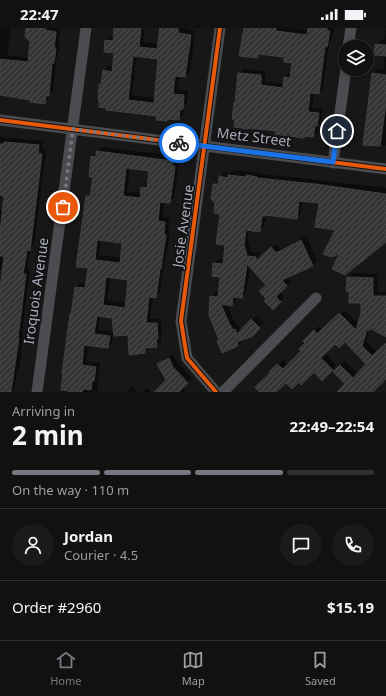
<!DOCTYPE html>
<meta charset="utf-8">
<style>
body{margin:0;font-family:"Noto Sans",sans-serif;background:#1a1a1a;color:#f1f3f6;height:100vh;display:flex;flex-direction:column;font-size:15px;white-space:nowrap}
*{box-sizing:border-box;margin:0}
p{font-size:13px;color:#9c9d9f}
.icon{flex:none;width:22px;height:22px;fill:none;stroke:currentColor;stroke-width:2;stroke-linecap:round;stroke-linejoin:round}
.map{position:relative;height:364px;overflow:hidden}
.details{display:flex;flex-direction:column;background:#111;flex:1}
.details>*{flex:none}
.controls{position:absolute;left:338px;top:12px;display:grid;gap:8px}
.controls a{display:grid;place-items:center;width:36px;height:36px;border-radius:50%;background:#111;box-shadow:0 2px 6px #0003,0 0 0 1px #303131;font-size:20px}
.pin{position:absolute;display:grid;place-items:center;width:34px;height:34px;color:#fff;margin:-17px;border:2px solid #fff;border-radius:50%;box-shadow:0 1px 4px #0007}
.courier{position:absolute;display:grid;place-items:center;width:40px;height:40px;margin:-20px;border:3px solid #1a73e8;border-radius:50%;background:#fff;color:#222;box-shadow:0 1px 5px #0007}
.headline em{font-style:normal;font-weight:700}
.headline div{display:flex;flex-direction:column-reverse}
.headline{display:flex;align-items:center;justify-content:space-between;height:68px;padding:0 12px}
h1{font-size:26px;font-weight:700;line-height:30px}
.bar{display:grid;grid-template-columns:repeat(4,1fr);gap:6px 4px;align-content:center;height:48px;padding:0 12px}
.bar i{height:5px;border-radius:3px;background:#303131}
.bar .on{background:#757880}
.bar p{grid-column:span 4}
.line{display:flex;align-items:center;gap:10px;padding:0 12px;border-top:1px solid #303131}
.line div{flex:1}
.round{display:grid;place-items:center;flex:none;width:42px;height:42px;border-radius:21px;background:#1a1a1a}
.status{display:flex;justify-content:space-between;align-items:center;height:28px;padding:0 20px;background:#111;direction:ltr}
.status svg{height:11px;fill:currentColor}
.tabs{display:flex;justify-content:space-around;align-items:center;height:56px;border-top:1px solid #303131;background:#111;font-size:11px;color:#9c9d9f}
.tabs a{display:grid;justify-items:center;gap:2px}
.tabs .on{color:#757880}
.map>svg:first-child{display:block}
</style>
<div class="status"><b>22:47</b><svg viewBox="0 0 49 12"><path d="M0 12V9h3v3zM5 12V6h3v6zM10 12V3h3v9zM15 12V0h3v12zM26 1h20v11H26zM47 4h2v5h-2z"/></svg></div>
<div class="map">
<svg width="386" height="364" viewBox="0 0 386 364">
<defs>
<pattern id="building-hatch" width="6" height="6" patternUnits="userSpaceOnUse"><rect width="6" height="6" fill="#353536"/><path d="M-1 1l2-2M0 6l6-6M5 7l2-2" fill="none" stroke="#4f5051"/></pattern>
</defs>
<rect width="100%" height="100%" fill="#171717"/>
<path fill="#0007" fill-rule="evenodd" d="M0 0H11L7 27 29 30 31 12 27 0H60L58 15 60 16 58 29 56 31 53 63 50 66 49 70 44 75 31 71 0 67Z
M115 0H145L143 14 159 16 161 0H186V1L195 3 190 44 185 48 179 47 177 62 188 63 187 75 184 78 183 87 178 91 169 90 167 92 158 87 107 81 100 57 102 55 104 43 108 38 114 39 115 24 106 12 111 8H114ZM136 27 159 30 155 70 132 67Z
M245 0H290L308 2 309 0H334L331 13 329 16 323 61 319 65H314L312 79 323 81 321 93 319 95 318 104 313 108 277 103 235 75 236 74 239 46 243 41 265 43V53L284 56 285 50 290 45 292 46 293 34 286 29 261 25 257 29Z
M386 0V117L364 116 373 45 378 41 383 42 385 27 376 16 381 12H384Z
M0 109 43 113 42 121 46 122 34 217 30 222 27 242H30L22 306H23L20 337 17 343 14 364H0V268L4 240H0V182L4 183 6 167 0 166Z
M102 119 177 128 176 133 179 134 174 170 169 174H164L163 189 170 190 168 203H170L160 264 156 269 153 268 150 291H161L162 306 161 307V314L156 318 150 319 145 324 130 325 129 306 113 307 112 314 108 319 88 316 86 333 100 335 97 364H98H62L76 259 80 255H87L89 239 87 168 92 164 94 148 92 129ZM130 139 150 142 148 155 142 160V165L127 164ZM101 211 123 214 121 230 99 227ZM110 249 129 251 126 275 107 272ZM100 287 113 289 114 304 98 302Z
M234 142 250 144 251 143 261 145V146L292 149 386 160V213L341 224 336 201 320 174 302 172 301 185 296 190 267 186 264 198 259 203 249 201 248 212 251 224 260 225 259 230 276 216 281 221 306 208 317 232 313 237 287 249 291 253 280 264 284 269 273 281 267 271 268 257 250 238 246 264 242 269 237 268 236 272 232 277 227 276 233 291 238 298 239 297 241 303 256 288 264 295 252 307 242 311V313L237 318 220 312 210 287 211 268 216 264H219L221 248 214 236 219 231 224 232 226 216 221 185 216 174 214 156 224 144 231 145Z
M352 245 378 246 377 264H386V308L371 299 366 313 377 324 386 315V349L372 364H339L347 356 339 339 345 333 358 346 367 336 345 313 335 315 325 325 336 337 322 351 314 343 299 353H286L275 364H256L258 362 256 359 283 332 288 337 302 323 309 308 319 298 323 302 344 282 359 296 362 285V274L348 249Z
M173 327 178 335 192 350 183 359 186 362 184 364H155L167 352 159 337 163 332Z
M132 358 138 364H126Z
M147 360 151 364H143Z"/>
<path fill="url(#building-hatch)" stroke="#3f4043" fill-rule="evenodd" d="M26 0H45V2L56 4 54 20H56L54 35H52L49 68H46L45 76 30 74V72L0 67V31L28 34 30 13 27 11V9H25Z
M114 0H141L139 19 157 21 160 0H178V5L191 7 185 49 175 48 173 66 184 67 183 81 180 82 179 92 167 91V93L156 92 157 88 106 82V80L99 79V72H98L99 56 101 57 103 42 112 44 114 25 104 24 105 12 113 13ZM133 28 158 31 154 75 128 72Z
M244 0H276V3L307 7 308 0H327V3H330L327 19 325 18 319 66 310 65 308 84 319 85 317 98H315L313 109 305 108 304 110 275 106 276 103 249 100V101L234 99 235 91H232L234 75H235L238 45 261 47V57L283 60 284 49 290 50 292 35 284 34V29L258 26V30L239 28Z
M375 16 386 17V28L374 27Z
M372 45 386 47V75L380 118 363 117Z
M4 114 39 117 38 125 42 126 30 223 27 222 23 246H26L18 310H19L11 364H0V261L4 228H0V204L4 168 0 167V116H3Z
M96 123 173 133 172 138H175L170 175 160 174 158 193 165 194 164 207H166L164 220 161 241H160L156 270 149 269 146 295H157L158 311H156L157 319 145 320V325L129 327 128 307 114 308 112 290 97 288 94 306 110 308 108 320 84 317 82 337 96 339 94 353H92L91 362 83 361 82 364 74 363 73 364 61 362 63 345H62L70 286H71L75 259 85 260 88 240 76 239 86 168H90L93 149H89L91 128 96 129ZM126 140 149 143 147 160 141 159 140 170 123 168ZM97 212 122 215 120 235 95 232ZM106 249 128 252 125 280 103 277Z
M228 147 246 149V147L257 149V150L315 156 386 166V214L345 247 332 241 339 226 331 229 323 226 335 202 315 199 319 175 299 173 297 191 266 187V188H262L260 204 246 202 244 217 247 228 256 229V233L271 219 276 225 301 212 313 238 282 252 287 258 276 269 281 274 273 282 264 273 266 271 259 263 266 257 247 236 242 270 233 269 232 278 221 276 229 295 233 302 235 301 237 306 251 291 260 300 253 308 237 314 238 318 222 325 217 313 219 312 209 287 210 268 218 269 220 249 212 248 213 235 223 236 225 217 216 216 220 186 214 185 215 174 211 171 213 156H218L219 148 228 150Z
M347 249 373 250V268H386V309L370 300 369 303 367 302 362 318 372 328 386 315V351L373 364H337L345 356 333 344 340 337 353 350 366 336 345 314 339 320 335 316 321 330 333 342 322 353 314 344 301 357 299 354 292 361 286 355 276 364H259L255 359 270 345 269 344 277 336 283 341 301 323 299 321 305 315 303 313 314 302 317 306 339 285 356 302 361 285V275H349V263H346Z
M169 330 173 339 188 355 179 364H154L166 352 157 336Z"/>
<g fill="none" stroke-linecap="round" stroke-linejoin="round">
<path stroke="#4b4c50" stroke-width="11" d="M348 19 351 0
M0 92 386 141
M333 135 346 41
M37 364 86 0
M216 364 187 330 181 293 220 0
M223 364 316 270"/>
<defs>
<path id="cycleway" d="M0 92 386 141
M216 364 187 330 181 293 220 0"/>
</defs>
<use href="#cycleway" stroke="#111113" stroke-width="6"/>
<use href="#cycleway" stroke="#e8590c" stroke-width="4"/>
</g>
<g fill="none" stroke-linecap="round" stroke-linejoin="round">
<path stroke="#757880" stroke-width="4" stroke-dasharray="0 7.2" d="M63 179 73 101 179 115"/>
<path stroke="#1a73e8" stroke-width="5" d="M179 115 333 134 337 103"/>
</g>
<g text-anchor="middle" stroke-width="3.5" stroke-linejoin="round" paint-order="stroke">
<g font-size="14" fill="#a8adb8" stroke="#111113">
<text transform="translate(254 109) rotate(7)" y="5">Metz Street</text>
<text transform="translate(183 198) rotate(-82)" y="5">Josie Avenue</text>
<text transform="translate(36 263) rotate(-82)" y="5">Iroquois Avenue</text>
</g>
</g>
</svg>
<div class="controls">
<a><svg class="icon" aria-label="layers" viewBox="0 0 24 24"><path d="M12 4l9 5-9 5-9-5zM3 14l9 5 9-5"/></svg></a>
</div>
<div class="pin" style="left:63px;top:179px;background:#ea580c"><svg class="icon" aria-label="bag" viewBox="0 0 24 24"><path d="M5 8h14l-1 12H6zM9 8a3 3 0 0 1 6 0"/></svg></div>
<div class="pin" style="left:337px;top:103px;background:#1f2937"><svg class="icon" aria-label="home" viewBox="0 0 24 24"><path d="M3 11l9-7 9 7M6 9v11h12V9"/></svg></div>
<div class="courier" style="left:179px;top:115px"><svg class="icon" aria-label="bike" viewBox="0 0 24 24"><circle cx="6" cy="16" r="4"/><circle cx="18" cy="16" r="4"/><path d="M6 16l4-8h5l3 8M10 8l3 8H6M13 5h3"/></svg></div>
</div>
<section class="details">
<div class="headline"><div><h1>2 min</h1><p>Arriving in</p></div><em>22:49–22:54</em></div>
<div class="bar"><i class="on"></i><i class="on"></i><i class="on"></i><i></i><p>On the way · 110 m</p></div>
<div class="line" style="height:72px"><a class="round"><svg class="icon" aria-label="person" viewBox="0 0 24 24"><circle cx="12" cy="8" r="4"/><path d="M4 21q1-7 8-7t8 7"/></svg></a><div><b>Jordan</b><p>Courier · 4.5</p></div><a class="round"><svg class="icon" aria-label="chat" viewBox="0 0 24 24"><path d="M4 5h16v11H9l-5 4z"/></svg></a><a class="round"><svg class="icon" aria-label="phone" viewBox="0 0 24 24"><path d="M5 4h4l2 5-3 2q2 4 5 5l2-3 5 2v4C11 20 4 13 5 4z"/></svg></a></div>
<div class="line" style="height:52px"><div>Order #2960</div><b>$15.19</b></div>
</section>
<nav class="tabs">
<a class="on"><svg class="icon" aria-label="home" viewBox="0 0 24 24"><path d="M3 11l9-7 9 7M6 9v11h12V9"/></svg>Home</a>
<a><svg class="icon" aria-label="map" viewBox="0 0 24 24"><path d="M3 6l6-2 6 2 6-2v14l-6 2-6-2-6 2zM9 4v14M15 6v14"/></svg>Map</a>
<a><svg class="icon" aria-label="saved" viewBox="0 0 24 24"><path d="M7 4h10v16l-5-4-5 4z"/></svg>Saved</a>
</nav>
